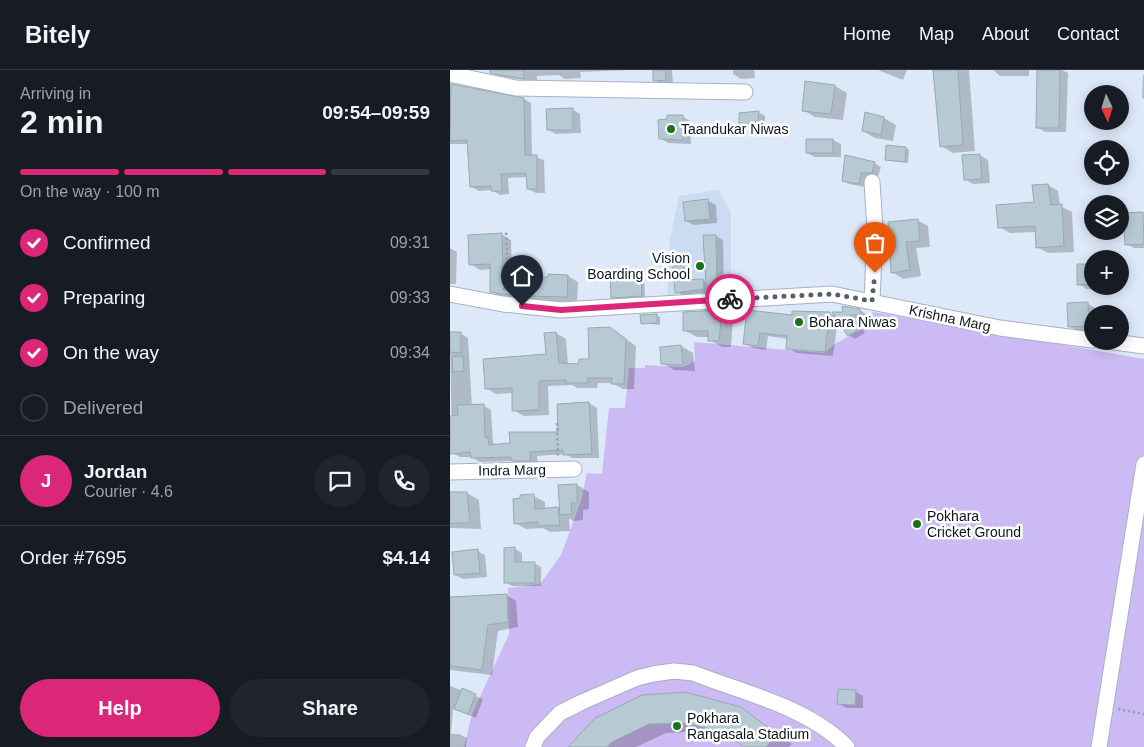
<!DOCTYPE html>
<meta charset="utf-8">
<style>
body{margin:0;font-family:Arial,sans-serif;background:#20242c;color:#f1f3f6;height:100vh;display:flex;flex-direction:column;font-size:19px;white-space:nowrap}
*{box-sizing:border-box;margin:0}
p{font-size:16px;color:#9ea1a6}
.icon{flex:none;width:28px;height:28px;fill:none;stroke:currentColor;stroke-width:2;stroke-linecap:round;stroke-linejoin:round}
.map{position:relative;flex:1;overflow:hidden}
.drawer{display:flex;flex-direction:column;background:#171b24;width:450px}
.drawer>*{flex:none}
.needle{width:32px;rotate:176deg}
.fabs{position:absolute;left:634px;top:15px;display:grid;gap:10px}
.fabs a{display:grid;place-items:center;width:45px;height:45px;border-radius:50%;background:#171b24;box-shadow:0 2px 12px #0003;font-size:25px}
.pin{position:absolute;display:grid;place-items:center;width:42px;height:42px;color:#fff;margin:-51px -21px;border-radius:50% 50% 50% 0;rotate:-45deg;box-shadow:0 0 5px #0007}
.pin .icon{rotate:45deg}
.courier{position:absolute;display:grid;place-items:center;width:50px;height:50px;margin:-25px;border:4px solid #db2777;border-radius:50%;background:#fff;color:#222;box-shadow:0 1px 6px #0007}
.headline em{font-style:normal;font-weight:700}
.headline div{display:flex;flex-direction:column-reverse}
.headline{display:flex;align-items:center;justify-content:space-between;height:85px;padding:0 20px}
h1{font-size:32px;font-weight:700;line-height:38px}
.bar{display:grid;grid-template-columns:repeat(4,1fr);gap:8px 5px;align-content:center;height:60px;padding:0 20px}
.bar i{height:6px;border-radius:4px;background:#363941}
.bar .selected{background:#db2777}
.bar p{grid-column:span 4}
.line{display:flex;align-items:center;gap:12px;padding:0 20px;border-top:1px solid #363941}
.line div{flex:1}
.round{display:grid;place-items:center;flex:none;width:52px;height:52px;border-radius:26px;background:#20242c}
ol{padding:0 20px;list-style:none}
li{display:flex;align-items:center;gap:15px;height:55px}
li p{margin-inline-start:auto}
li .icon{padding:5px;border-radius:50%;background:#db2777;color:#fff;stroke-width:4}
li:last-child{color:#9ea1a6}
li i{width:28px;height:28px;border:2px solid #363941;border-radius:50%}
.action{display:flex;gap:10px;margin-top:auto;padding:10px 20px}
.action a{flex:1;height:58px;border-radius:30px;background:#db2777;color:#fff;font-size:20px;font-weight:700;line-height:58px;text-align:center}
.action a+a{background:#20242c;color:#f1f3f6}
header{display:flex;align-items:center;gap:30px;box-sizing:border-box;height:70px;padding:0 25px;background:#171b24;border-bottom:1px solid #363941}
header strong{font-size:24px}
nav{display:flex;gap:28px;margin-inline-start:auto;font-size:18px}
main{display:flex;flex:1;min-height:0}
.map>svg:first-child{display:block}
</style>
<header>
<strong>Bitely</strong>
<nav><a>Home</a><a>Map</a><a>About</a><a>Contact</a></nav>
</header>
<main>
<section class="drawer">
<div class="headline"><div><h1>2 min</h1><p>Arriving in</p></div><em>09:54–09:59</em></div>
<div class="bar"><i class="selected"></i><i class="selected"></i><i class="selected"></i><i></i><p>On the way · 100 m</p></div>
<ol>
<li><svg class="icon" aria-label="check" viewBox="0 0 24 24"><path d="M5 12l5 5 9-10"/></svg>Confirmed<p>09:31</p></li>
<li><svg class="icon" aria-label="check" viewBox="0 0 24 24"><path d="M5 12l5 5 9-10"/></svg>Preparing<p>09:33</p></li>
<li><svg class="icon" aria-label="check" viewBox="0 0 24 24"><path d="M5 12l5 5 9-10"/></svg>On the way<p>09:34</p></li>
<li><i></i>Delivered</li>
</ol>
<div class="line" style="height:90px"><b class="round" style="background:#db2777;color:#fff">J</b><div><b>Jordan</b><p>Courier · 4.6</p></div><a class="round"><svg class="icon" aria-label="chat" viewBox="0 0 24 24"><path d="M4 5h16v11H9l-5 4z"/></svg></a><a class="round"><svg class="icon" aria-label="phone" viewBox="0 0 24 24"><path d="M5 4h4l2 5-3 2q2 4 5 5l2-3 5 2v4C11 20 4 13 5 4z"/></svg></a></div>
<div class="line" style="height:65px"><div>Order #7695</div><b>$4.14</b></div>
<div class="action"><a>Help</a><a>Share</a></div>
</section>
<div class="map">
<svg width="694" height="677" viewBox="0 0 694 677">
<rect width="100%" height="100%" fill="#dde9f9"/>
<path fill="#cbdcf2" d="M268 120 281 143V223L217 229 220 169 229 126Z"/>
<path fill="#ccbaf5" d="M423 242 694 289V677H14L22 644 59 564 58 518 90 514 111 485 131 431 137 403 152 404 159 338H175L179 298H195V295L233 297 245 291 244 272 374 283 383 275 410 260Z"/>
<path fill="#0003" d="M41 0H182L130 2 131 8 115 9 109 5 87 6V12L49 6Z
M204 0H222L223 14 212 15 205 10Z
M283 0H304L305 8 291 9 283 4Z
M428 0H457L453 10Z
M485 0H519L525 81 503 83 491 76Z
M543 0H579V6H550Z
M588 0H612L618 3 616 62H595L587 57Z
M693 5H694V29L692 28Z
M0 14 74 29 81 33 82 86 94 90 95 123H86L78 119V107L58 108 59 124 50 125 42 120 29 121 21 117 18 74H0Z
M385 16 397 23 393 50 365 47 353 40Z
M122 39 130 44 131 63 106 64 98 60Z
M308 42 315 46V56L297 57 291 53Z
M232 46 240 51 241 74 218 73 210 68Z
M434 48 446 55 443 71 425 68 413 61Z
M383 70 391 74V87H365L357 83Z
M456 78 459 80 458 93 436 90Z
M530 85 538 90 540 113 523 114 515 109 513 87Z
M424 93 431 97 428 106H417L416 117 399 114 393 110Z
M598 115 608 121 610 136 622 142 624 182 598 183 587 177V162L560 163 549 157 585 133Z
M258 131 266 135 267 153 244 155 236 151Z
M692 143 694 178H684L676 174Z
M467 150 478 156 480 177 466 178 471 206 453 209 442 202 439 153Z
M51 164 61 170 62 205H74L81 209 118 206 128 212 127 232 71 230 51 227 41 221V199L30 200 20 194Z
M266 166 273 170 274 220H265L259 216 260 222 233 225 227 222 233 196 239 200 240 211 253 210 257 212Z
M0 178 7 182 6 214H0Z
M628 195H642V216H663L664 218 637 219 629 214Z
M190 204 194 206 195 227 166 229 162 227Z
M637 233 645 238V244H642V260L627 261 619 256Z
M410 240 416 244V248H405L415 263 405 269 399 265 388 249 383 286 346 283 338 278V269L318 266 316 280 303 278 295 274 298 242 343 246 380 243 387 247Z
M271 241 283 248 281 277H272L260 270V267H247L234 260Z
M206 245 210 247V255L192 253Z
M160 258 186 276 184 319H173L162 313H148L147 318H127L122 315 98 316 99 345 74 346 63 340V323L46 324 36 318 97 285 106 263 116 269 118 295H130L140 290Z
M0 263H10L18 268 22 336 33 335 41 340 43 372 46 375H61L110 363 139 333 147 338 149 388H122L115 384 87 386 88 394 71 395 64 391 30 392 21 387H10L2 383Z
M231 276 243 283 245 301 224 300 212 293Z
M127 415 139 422V439L133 440V450L123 451 119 448 120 461 100 462 93 458 76 459 65 453 84 426 95 432V439L108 438 111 440 109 416Z
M0 423H17L29 430 31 459 0 458Z
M65 479 72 483V493H84L91 497V516H62L55 512Z
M27 481 35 485 37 507 13 509 5 505Z
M56 525 66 531 68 557 48 561 42 605 0 600V527Z
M0 616 33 629 26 648 3 639 1 664H9L17 668 16 677H0Z
M405 621 413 626V638H396L388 633Z
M290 638 342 674 339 677H296L286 670 253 661 216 663 186 677H120L146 649Z"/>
<path fill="#b7cad4" stroke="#97aab4" d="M40 0H73L74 9 40 3Z
M203 0H215L216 10 203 11Z
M483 0H508L513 75 490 77Z
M587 0H610L609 58H586Z
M355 11 385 15 381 44 352 41Z
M1 14 74 28 75 85H87V119H77L76 103 51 104 52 121H41V116L20 117 17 70 0 71Z
M123 38V60H97L96 39Z
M309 41 308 52 289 54V43Z
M415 42 434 47 431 65 412 61Z
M217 45H233V70L209 69 208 50 217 49Z
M356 69H383V83H356Z
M436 75 456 77 455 92 435 90Z
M530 84 532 109 514 110 512 85Z
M395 85 425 92 422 103H411L409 114 392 111Z
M598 114 601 135 612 134 614 176 586 178 585 156 548 158 546 135 584 132 582 115Z
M258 129 260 149 235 151 233 132Z
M693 142 694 174 675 175 673 143Z
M468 149 470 171 456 172 460 200 441 203 438 152Z
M52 163 53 204H74L75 208 98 207V204L118 205 117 227 76 226V224L60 225 40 222V194L19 195 18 165Z
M253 165H266L267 216H256Z
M627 194H642V214L627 215Z
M233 195 235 210 253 209 254 219 225 223 223 196Z
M191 203 192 226 161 228 160 205Z
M638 232 639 256 618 257 617 233Z
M392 236 410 239V245H400L409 259 398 266 382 242H393Z
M272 240 269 271H258V261H233V242Z
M297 240 342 245V241L380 242 375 282 336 279 337 266 310 263 308 276 293 274Z
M207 244V253L191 254 190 245Z
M160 257 176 269 174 314H161L162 308H138L137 313H116V310L89 311V340L62 341V318L35 319 33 289 96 284 94 263 106 262 109 293 128 294 129 289H139L138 258Z
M0 262H11V283L0 282Z
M231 275 233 295 211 294 210 277Z
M13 286 14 301 3 302 2 287Z
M139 332 142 384 113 385V380L80 382V391H62L61 387 21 388 20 382 0 384V346L8 345 7 335 34 334 35 368H38L39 375 60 373 59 362H108L107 334Z
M127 414V433H121L122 444 110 445 108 415Z
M0 422H17L20 453H0Z
M84 424 85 439 108 437 110 455 88 456V452L64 454 63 429 70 428V425Z
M65 477V492H85V513H54V478Z
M28 479 30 503 4 505 2 482Z
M57 524 58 552 38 555 32 600 0 596V527Z
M12 618 26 624 18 644 4 639Z
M388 619 406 620 405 635 387 634Z
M235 622 291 637 327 664 316 677H294L276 663 236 653 199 654 162 672 157 677H118L145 648 192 625Z"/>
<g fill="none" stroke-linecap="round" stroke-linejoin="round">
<defs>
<path id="minor" d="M0 4 66 18 295 22
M422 112 425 159 422 231
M0 224 53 234 111 240 382 224 550 258 642 270
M657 271 694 276
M0 402 124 399
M83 677 87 667 110 643 132 632 187 608 203 604 224 601 243 603C294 623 358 637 397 677
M649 677 694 394"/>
</defs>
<use href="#minor" stroke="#a6b2c1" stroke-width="17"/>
<path stroke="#99a2af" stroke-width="2.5" stroke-dasharray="2.5 2.5" stroke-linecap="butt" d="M54 220 57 188 56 160
M107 353 108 386
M668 639 694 644"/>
<use href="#minor" stroke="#fff" stroke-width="15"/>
</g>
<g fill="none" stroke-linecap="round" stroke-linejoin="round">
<path stroke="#585f68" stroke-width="5" stroke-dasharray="0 9" d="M280 229 382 224 422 231 425 203"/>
<path stroke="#db2777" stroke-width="6" d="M72 236 111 240 280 229"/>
</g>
<g fill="#1a711d" stroke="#fff" stroke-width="2">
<circle cx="221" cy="59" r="5"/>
<circle cx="250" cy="196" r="5"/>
<circle cx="349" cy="252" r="5"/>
<circle cx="467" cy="454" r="5"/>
<circle cx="227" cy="656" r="5"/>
</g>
<g text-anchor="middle" stroke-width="5" stroke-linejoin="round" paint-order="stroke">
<g font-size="14" fill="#10141a" stroke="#fff" text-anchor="start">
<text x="231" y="64">Taandukar Niwas</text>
<text x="240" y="193" text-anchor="end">Vision<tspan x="240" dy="16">Boarding School</tspan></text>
<text x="359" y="257">Bohara Niwas</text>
<text x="477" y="451">Pokhara<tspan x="477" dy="16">Cricket Ground</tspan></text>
<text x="237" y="653">Pokhara<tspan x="237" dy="16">Rangasala Stadium</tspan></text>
</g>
<g font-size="14" fill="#10141a" stroke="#fff">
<text transform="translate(500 248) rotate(12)" y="5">Krishna Marg</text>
<text transform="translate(62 400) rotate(-1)" y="5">Indra Marg</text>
</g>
</g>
</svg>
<div class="fabs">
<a><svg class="needle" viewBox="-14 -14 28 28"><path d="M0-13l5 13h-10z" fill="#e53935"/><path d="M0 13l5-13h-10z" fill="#9ea1a6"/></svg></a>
<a><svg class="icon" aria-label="locate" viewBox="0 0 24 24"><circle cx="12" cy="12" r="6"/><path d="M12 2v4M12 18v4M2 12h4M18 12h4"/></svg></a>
<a><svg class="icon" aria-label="layers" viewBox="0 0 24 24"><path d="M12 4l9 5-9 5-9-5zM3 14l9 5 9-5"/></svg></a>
<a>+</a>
<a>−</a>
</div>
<div class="pin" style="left:425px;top:203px;background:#ea580c"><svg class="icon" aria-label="bag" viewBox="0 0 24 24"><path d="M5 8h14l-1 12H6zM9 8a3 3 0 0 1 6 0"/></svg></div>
<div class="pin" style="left:72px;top:236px;background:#1f2937"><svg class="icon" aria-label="home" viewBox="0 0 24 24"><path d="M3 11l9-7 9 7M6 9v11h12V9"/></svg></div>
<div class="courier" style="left:280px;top:229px"><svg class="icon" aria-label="bike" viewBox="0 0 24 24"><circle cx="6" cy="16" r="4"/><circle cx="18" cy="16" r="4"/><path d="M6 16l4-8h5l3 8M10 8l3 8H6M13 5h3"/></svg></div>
</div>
</main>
